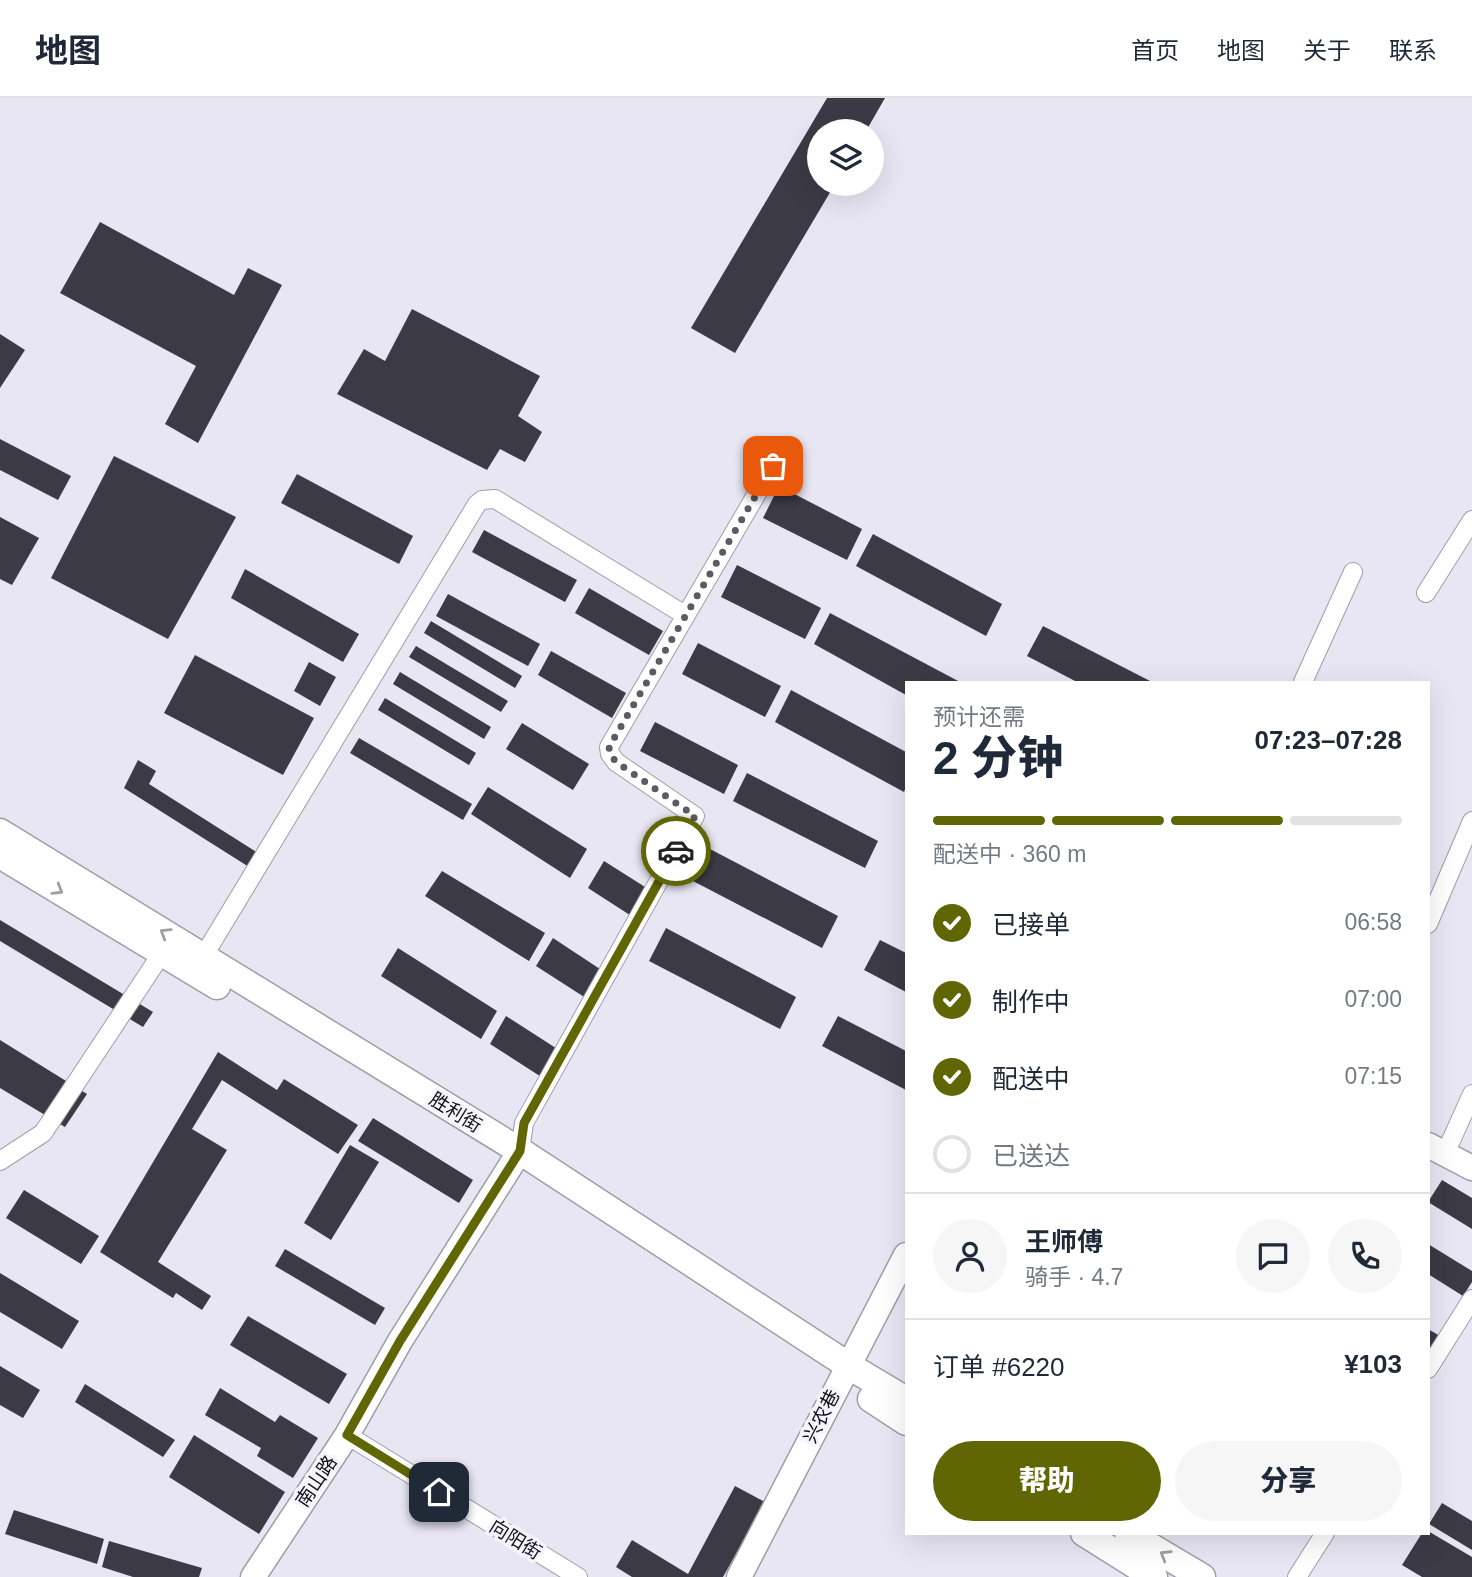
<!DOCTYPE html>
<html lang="zh">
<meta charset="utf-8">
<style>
body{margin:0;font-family:Arial,"Noto Sans SC",sans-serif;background:#f6f6f7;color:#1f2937;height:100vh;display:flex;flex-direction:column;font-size:26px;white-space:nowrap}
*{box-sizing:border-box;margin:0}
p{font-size:23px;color:#747a83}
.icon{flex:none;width:38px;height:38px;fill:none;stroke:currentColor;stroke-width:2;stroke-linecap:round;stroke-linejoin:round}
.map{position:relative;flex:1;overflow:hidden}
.details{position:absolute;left:905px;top:583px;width:525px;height:854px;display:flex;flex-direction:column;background:#fff;border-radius:0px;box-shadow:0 7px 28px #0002}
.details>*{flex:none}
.controls{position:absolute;left:807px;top:21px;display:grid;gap:14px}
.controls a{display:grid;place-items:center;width:77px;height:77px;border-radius:50%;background:#fff;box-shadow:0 7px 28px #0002;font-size:35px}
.pin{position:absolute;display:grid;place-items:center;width:60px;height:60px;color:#fff;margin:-30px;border-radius:14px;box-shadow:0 4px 10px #0006}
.courier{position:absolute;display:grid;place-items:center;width:70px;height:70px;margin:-35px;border:5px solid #606604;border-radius:50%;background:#fff;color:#222;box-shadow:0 2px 9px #0007}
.overview em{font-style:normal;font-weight:800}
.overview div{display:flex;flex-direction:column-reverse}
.overview{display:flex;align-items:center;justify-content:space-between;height:119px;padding:0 28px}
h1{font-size:46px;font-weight:800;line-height:52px}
.bar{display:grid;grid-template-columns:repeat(4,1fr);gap:10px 7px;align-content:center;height:84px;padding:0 28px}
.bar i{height:9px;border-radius:5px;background:#e0e1e3}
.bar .active{background:#606604}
.bar p{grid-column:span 4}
.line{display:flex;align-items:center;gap:18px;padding:0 28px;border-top:2px solid #e0e1e3}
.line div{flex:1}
.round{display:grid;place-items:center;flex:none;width:74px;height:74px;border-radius:37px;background:#f6f6f7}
ol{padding:0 28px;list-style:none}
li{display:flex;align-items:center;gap:21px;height:77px}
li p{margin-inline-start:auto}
li .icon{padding:7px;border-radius:50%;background:#606604;color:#fff;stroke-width:4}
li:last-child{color:#747a83}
li i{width:38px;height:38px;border:4px solid #e0e1e3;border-radius:50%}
.primary-button{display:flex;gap:14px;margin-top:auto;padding:14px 28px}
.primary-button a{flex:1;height:80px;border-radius:42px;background:#606604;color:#fff;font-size:28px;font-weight:800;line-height:80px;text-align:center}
.primary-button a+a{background:#f6f6f7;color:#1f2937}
header{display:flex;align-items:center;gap:42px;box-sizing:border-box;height:98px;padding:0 35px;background:#fff;border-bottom:2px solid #e0e1e3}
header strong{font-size:33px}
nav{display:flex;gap:38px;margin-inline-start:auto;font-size:24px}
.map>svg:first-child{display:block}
</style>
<header>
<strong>地图</strong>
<nav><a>首页</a><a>地图</a><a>关于</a><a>联系</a></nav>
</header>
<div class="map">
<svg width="1472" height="1479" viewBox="0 0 1472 1479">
<rect width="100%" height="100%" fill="#e8e6f3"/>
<path fill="#3c3a45" d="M827 0H885L866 33H819V86H835L735 255 691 230Z
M100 124 234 197 248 170 282 187 198 345 165 326 196 268 60 195Z
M412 211 540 278 518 318 542 334 525 364 500 351 487 372 337 296 364 251 385 263Z
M0 236 25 252 0 290Z
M0 341 71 378 58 402 0 372Z
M114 358 236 419 168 541 51 480Z
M297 376 413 438 399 466 281 405Z
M779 388 862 431 847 462 763 420Z
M0 419 39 440 12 487 0 481Z
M484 432 577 482 565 504 472 454Z
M873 436 1002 506 986 538 856 468Z
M737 467 821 510 805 541 721 499Z
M245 471 359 536 343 564 231 500Z
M589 490 663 533 649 557 575 515Z
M448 496 540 546 528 568 436 518Z
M830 515 960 584H906V597L814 546Z
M431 523 522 578 515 590 424 535Z
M1043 528 1152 584H1077L1027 558Z
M698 545 781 588 765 619 682 576Z
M416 548 508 603 501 614 409 559Z
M551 553 626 595 612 620 538 577Z
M195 557 314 620 283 677 164 615Z
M309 564 336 579 320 608 294 593Z
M400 574 491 629 484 641 393 586Z
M791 592 906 654V689L904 694 775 624Z
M385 600 476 655 469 667 378 612Z
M655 624 738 667 724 696 640 653Z
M522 625 589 666 573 692 506 651Z
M359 640 472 706 463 722 350 655Z
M138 662 156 673 149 686 258 755 249 769 124 690Z
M747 675 878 743 865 770 733 703Z
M488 689 587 751 570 780 471 716Z
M708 750 838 818 822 850 691 782Z
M604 763 653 794 636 821 588 790Z
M442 773 545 835 529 863 425 798Z
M0 822 153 914 143 929 0 843Z
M666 830 796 899 780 931 649 863Z
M553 840 609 877 592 904 536 868Z
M880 842 906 855V894L864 872Z
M398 850 497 913 481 941 381 878Z
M506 918 562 954 546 982 490 946Z
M838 918 906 953V992L822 948Z
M0 942 87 996 65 1029 0 990Z
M218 954 277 992 284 981 358 1027 338 1056 222 982 192 1031 227 1052 158 1164 211 1198 202 1212 176 1195 173 1200 100 1154Z
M373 1020 473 1082 459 1105 358 1043Z
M350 1047 379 1064 331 1142 304 1125Z
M1442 1082 1472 1100V1131L1428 1104Z
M24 1092 99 1138 81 1166 6 1120Z
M1428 1146 1472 1173V1184L1463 1198 1428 1176Z
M285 1151 385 1210 375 1227 275 1168Z
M0 1175 79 1223 62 1251 0 1214Z
M248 1218 347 1276 329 1306 230 1247Z
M1428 1231 1440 1238 1428 1256Z
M0 1268 40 1292 23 1320 0 1307Z
M85 1286 175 1342 163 1359 75 1304Z
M220 1290 275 1324 280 1317 318 1340 293 1380 257 1358 261 1350 205 1317Z
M194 1337 285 1394 259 1436 169 1379Z
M735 1388 765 1404 723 1479H632L616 1469 632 1442 688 1476Z
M1442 1405 1472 1423V1452L1429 1426Z
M14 1412 104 1441 97 1466 5 1436Z
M1428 1433 1472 1459V1479H1422L1402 1467 1422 1435H1428Z
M109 1443 202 1470 199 1479H133L102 1469Z"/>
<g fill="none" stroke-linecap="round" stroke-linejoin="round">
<defs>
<path id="street" d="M1426 495 1472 422
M1303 584 1353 474
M1428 826 1472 723
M203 859 477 406 482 402 495 401 685 517
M520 1053 524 1025 695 718 616 664 610 656 609 649 773 368
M1445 1056 1472 996
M0 1063 43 1035 162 855
M1428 1271 1472 1201
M347 1337 578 1479
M1297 1479 1325 1435"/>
<path id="secondary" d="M1428 1047 1472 1070
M253 1479 347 1337 400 1243 520 1053
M739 1479 906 1157"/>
<path id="primary" d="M0 734 520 1053 849 1268 906 1302
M0 757 217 888
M871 1301 906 1324
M1084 1435 1154 1479
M1128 1435 1202 1479"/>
</defs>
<use href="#street" stroke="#9e9da9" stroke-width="20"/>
<use href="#secondary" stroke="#9e9da9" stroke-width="27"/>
<use href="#primary" stroke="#9e9da9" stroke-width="29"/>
<use href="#street" stroke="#fff" stroke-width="18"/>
<use href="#secondary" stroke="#fff" stroke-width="24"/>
<use href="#primary" stroke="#fff" stroke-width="26"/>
</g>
<defs><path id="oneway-chevron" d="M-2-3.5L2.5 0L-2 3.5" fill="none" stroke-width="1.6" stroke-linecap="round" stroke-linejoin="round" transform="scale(1.75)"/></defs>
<g stroke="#a09fa1">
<use href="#oneway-chevron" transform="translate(58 792) rotate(31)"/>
<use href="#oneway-chevron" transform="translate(165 835) rotate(-148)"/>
<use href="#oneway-chevron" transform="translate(1165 1457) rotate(-149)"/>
</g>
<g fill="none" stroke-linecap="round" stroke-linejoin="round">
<path stroke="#5c5b63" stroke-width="7" stroke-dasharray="0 12.6" d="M676 753 695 718 616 664 610 656 609 649 773 368"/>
<path stroke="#606604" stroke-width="9" d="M439 1394 347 1337 400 1243 520 1053 524 1025 676 753"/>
</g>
<g text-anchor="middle" stroke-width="7" stroke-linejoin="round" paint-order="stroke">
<g font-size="19" fill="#111015" stroke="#f5f3fe">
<text transform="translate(456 1014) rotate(32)" y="7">胜利街</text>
<text transform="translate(821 1318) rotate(-63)" y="7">兴农巷</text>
<text transform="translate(316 1383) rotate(-56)" y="7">南山路</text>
<text transform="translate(516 1441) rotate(32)" y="7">向阳街</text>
</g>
</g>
</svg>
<div class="controls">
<a><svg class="icon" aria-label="layers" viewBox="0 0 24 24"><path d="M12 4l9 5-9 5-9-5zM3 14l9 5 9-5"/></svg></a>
</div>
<div class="pin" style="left:773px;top:368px;background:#ea580c"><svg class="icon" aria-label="bag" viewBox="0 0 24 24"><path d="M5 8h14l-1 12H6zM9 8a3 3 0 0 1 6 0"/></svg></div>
<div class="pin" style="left:439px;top:1394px;background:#1f2937"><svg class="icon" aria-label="home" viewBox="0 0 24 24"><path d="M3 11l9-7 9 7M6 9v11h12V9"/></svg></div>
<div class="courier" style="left:676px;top:753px"><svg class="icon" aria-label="car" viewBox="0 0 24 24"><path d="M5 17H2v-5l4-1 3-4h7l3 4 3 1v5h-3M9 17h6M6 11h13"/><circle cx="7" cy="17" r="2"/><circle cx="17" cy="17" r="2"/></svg></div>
<section class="details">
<div class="overview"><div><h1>2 分钟</h1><p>预计还需</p></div><em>07:23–07:28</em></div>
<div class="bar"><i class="active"></i><i class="active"></i><i class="active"></i><i></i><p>配送中 · 360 m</p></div>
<ol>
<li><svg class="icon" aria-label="check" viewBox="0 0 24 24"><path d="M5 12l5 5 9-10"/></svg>已接单<p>06:58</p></li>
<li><svg class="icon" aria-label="check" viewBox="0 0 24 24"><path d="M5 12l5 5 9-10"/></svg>制作中<p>07:00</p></li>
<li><svg class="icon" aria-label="check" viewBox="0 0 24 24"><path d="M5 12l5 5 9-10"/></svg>配送中<p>07:15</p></li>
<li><i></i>已送达</li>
</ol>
<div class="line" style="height:126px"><a class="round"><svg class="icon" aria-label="person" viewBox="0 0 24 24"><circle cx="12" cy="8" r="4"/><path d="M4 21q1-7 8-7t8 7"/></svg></a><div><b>王师傅</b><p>骑手 · 4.7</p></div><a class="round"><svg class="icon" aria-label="chat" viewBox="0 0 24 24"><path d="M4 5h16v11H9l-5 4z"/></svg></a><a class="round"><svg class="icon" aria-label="phone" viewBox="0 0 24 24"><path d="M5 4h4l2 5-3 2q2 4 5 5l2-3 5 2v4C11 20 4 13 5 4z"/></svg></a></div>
<div class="line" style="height:91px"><div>订单 #6220</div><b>¥103</b></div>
<div class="primary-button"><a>帮助</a><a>分享</a></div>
</section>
</div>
